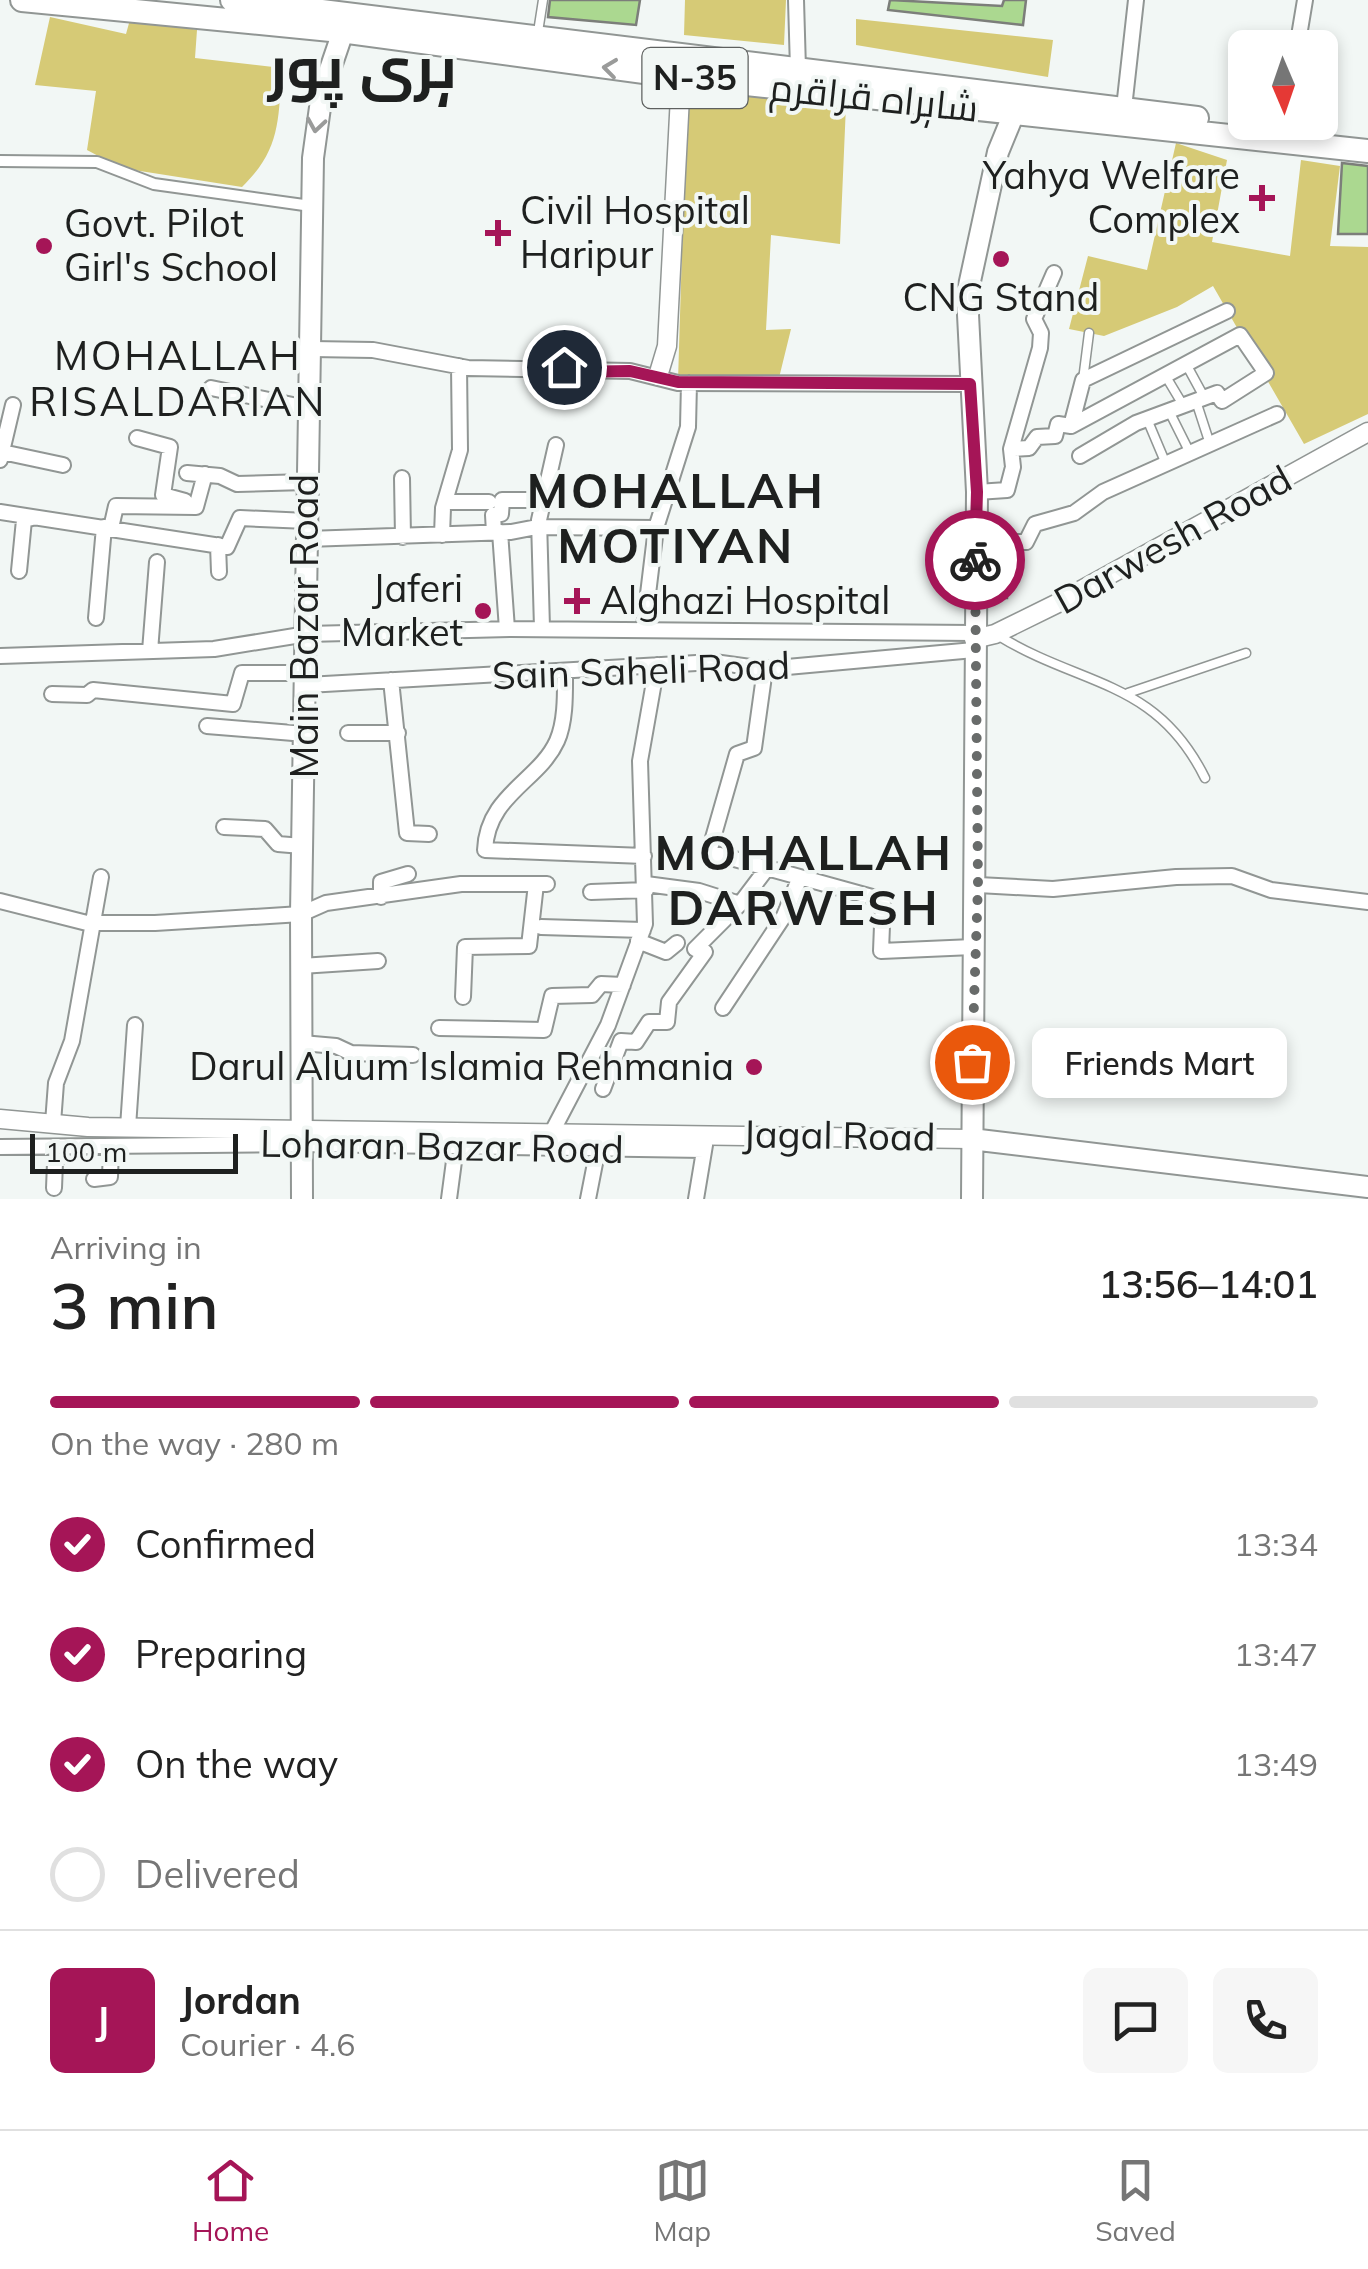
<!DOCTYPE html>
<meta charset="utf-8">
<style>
body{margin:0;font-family:Mulish,Cairo,sans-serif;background:#f6f6f6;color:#222;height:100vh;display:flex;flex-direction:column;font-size:38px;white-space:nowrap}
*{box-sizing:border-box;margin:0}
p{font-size:32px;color:#767676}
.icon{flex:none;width:55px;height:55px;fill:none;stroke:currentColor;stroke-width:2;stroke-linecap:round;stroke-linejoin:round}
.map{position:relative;height:1199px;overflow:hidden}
.details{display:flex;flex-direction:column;background:#fff;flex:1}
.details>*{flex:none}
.needle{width:65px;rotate:178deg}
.fabs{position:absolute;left:1228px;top:30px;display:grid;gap:20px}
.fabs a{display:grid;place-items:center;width:110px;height:110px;border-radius:15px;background:#fff;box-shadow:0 5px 15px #0003;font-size:50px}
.scale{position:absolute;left:30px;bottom:25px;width:208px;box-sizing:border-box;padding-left:10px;border:5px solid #1e201f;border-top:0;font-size:28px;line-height:35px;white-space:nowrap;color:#1e201f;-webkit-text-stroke:8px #f2f7f5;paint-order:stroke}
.pin{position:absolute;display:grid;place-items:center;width:85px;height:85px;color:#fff;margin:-42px;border:5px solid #fff;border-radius:50%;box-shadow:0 2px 10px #0007}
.courier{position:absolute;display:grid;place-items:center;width:100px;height:100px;margin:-50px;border:8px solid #a51557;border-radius:50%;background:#fff;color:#222;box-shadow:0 2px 12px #0007}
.bubble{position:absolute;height:70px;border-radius:15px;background:#fff;box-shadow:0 5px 15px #0003;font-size:32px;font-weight:600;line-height:70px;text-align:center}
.head em{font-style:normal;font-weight:600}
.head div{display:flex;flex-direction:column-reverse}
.head{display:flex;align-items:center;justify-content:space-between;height:170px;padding:0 50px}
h1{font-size:65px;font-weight:600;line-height:75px}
.bar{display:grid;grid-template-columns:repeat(4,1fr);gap:15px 10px;align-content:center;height:120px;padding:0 50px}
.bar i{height:12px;border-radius:8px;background:#e0e0e0}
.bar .selected{background:#a51557}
.bar p{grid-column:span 4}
.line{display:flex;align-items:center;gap:25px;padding:0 50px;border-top:2px solid #e0e0e0}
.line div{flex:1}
.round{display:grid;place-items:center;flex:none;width:105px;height:105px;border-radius:15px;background:#f6f6f6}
ol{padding:0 50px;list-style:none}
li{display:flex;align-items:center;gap:30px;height:110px}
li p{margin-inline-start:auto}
li .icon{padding:10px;border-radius:50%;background:#a51557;color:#fff;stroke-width:4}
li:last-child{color:#767676}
li i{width:55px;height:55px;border:5px solid #e0e0e0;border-radius:50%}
.dock{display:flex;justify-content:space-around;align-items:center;height:140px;border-top:2px solid #e0e0e0;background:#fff;font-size:28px;color:#767676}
.dock a{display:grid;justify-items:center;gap:5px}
.dock .selected{color:#a51557}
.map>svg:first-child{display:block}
</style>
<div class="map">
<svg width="1368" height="1199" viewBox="0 0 1368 1199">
<rect width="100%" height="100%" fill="#f2f7f5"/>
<path fill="#d6ca76" d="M685 0H786L784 45 684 35Z
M131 16 197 30 195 58 282 68C278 121 281 149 242 187L121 168 87 150 96 91 35 85 50 17 126 34Z
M856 19 1053 40 1048 77 856 45Z
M687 86 846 105 840 244 771 235 766 330 791 329 778 382 678 381Z
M1176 143 1227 160 1212 242 1290 256 1301 160 1340 166 1330 246 1368 247V414L1304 444 1213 286 1177 307 1104 336 1069 329 1088 256 1147 270Z"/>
<path fill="#abd890" stroke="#7c7e7a" stroke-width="2.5" d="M550 0H640L636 25 548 17Z
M890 0 1002 6 1004 0H1026L1023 25 888 10Z
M1342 163 1368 166V234H1338Z
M998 545 1008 553 1007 598H990V547Z"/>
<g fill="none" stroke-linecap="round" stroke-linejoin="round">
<defs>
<path id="service" d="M538 32 543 0
M1186 364 1204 397
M1165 375 1183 405
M1083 380 1089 333
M1196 401 1209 441
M1169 411 1189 451
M1147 419 1166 464
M999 636C1082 687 1156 679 1205 778
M1128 693 1246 653"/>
<path id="pedestrian" d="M0 161 97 162 154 184 311 206"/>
<path id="minor" d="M796 0 798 69
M1297 48 1305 0
M1124 108 1136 0
M1294 130V122
M312 349 373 350 468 368 630 371 678 383 970 384
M211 388 307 408
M1071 426 1083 380 1227 311
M137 438 170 447 163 495 185 501
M1011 449 1029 448 1037 437 1055 436 1058 424 1071 426 1240 335 1266 373 1222 401 1217 393 1136 423 1080 456
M2 452 63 465
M0 460 13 405
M187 473 220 476 237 484 306 482
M402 478 403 537
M977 492 1007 490 1013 467 1011 449 1040 348 1041 333 1034 319 1054 273
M446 502H489
M0 512 227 547 240 518 307 521
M111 528 116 506 196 507 205 474
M494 532 493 515 501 514 502 500H541
M500 532 507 629
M442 535 443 508 460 450 459 366
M307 539 511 532 537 527 656 528
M1008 542H1026L1035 524 1074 513 1103 492 1277 414
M218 545 219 572
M19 571 24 520 32 518
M96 618 104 527
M644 627 656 528 688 427 689 383
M542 628 539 520 556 445
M150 651 157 562
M0 656 214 649 307 634 511 629 974 633
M765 669 754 748 737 754 709 852 883 900 881 951 973 947
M565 671C565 692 566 721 557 741 539 781 487 795 485 850L644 856
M391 680 407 833 429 834
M307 685 714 662 765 669 974 650
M52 694 87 695 93 690 233 704 242 673H307
M207 726 305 734
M348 733H398
M224 827 265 829 278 844 302 846
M646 884 699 891 740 904
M978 885 1053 889 1176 877 1232 876 1271 890 1368 902
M591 892 646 890
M381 897V882L408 874
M0 901 87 923H155L301 914 326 903 461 884H547
M541 927 643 930
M638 941 666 952 677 943
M301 966 378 961
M463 997 465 947 529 946 536 884
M723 1008 784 916 800 877
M439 1028 544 1030 552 996 592 995 601 984 623 985
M302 1043 336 1046 351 1053 413 1055
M603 1089 621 1041 636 1042 649 1022H667L669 1002 705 952 695 949 740 904 768 867
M53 1123 56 1083 72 1041 101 877
M128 1127 135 1025
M552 1132 608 1025 645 924 640 761 657 665
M0 1147 303 1144 704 1150
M94 1179 110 1177 111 1147
M54 1188 55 1163 64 1147
M449 1199 456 1146
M588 1199 598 1148
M696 1199 705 1145"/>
<path id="tertiary" d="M658 376 667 346 681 77
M974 639 995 634 1058 603 1368 432
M0 1119 88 1127 971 1139"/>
<path id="secondary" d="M971 1139 1368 1187
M302 1199 301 914 313 158 322 93 348 17
M972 1199 977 492 967 295 998 152 1014 113"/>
<path id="trunk" d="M22 0 341 31 681 77 1368 151
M232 0 1197 118"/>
</defs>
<use href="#service" stroke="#919694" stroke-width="11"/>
<use href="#pedestrian" stroke="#919694" stroke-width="14"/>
<use href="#minor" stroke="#919694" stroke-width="18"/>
<use href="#tertiary" stroke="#919694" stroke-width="21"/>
<use href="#secondary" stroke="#919694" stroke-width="24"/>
<use href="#trunk" stroke="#919694" stroke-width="26"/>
<use href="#service" stroke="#fff" stroke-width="8"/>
<use href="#pedestrian" stroke="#fff" stroke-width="10"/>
<use href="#minor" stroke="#fff" stroke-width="14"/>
<use href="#tertiary" stroke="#fff" stroke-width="18"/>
<use href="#secondary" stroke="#fff" stroke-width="20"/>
<use href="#trunk" stroke="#fff" stroke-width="22"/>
</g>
<defs><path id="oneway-chevron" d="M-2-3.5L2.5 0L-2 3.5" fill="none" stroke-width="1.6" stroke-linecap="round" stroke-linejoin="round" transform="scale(2.5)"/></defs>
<g stroke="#9a9b9a">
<use href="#oneway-chevron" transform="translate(610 68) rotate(-173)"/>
<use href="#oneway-chevron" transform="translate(316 125) rotate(99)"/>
</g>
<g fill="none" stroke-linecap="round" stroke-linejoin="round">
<path stroke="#686b6a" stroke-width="10" stroke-dasharray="0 18" d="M972 1062 978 885 975 560"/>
<path stroke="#a51557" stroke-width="12" d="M564 367 574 372 630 371 678 382 970 384 977 492 975 560"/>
</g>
<g fill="#a51557" stroke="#f2f7f5" stroke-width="4">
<path d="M1257 183h10v10h10v10h-10v10h-10v-10h-10v-10h10z"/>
<path d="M493 218h10v10h10v10h-10v10h-10v-10h-10v-10h10z"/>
<circle cx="44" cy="246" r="10"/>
<circle cx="1001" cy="259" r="10"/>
<path d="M572 586h10v10h10v10h-10v10h-10v-10h-10v-10h10z"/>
<circle cx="483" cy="611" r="10"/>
<circle cx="754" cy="1067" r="10"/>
</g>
<g text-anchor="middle" stroke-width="8" stroke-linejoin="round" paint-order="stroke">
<rect fill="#f2f7f5" stroke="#5e605f" stroke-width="2.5" x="642.5" y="48" width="105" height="60" rx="8"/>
<g font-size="35" font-weight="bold" fill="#1e201f">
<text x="695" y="90">N-35</text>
</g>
<g font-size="38" fill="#1e201f" stroke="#f2f7f5">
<text transform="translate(874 98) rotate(6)" y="13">شاہراہ قراقرم</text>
<text transform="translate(1173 540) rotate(-29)" y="13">Darwesh Road</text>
<text transform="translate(305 626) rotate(-90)" y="13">Main Bazar Road</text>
<text transform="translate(641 671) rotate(-2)" y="13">Sain Saheli Road</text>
<text transform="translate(839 1136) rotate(1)" y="13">Jagal Road</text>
<text transform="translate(442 1147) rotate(1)" y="13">Loharan Bazar Road</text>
</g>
<g font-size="38" fill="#1e201f" stroke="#f2f7f5" text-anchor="end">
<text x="1240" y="189">Yahya Welfare<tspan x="1240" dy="44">Complex</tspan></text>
<text x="520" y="224" text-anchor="start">Civil Hospital<tspan x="520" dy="44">Haripur</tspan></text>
<text x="64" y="237" text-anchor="start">Govt. Pilot<tspan x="64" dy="44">Girl's School</tspan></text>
<text x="1001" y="311" text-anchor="middle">CNG Stand</text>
<text x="463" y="602">Jaferi<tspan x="463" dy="44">Market</tspan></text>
<text x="600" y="614" text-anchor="start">Alghazi Hospital</text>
<text x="734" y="1080">Darul Aluum Islamia Rehmania</text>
</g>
<g font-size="40" letter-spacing="2.5" fill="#1e201f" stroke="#f2f7f5">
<text x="178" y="370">MOHALLAH<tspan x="178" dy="46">RISALDARIAN</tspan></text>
</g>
<g font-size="48" font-weight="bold" letter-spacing="2.5" fill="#1e201f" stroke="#f2f7f5">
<text x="676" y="508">MOHALLAH<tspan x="676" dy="55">MOTIYAN</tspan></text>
<text x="804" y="870">MOHALLAH<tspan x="804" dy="55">DARWESH</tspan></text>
</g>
<g font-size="58" font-weight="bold" fill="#1e201f" stroke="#f2f7f5">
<text x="362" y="88">ہری پور</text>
</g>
</g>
</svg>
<div class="fabs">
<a><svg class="needle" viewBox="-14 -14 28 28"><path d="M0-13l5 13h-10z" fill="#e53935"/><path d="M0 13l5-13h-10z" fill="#767676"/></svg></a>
</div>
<div class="scale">100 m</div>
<div class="pin" style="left:972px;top:1062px;background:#ea580c"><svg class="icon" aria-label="bag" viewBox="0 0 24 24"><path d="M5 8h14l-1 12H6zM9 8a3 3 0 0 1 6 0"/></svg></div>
<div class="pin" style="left:564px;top:367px;background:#1f2937"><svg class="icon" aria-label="home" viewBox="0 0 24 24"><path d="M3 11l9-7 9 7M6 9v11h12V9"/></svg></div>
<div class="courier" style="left:975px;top:560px"><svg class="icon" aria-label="bike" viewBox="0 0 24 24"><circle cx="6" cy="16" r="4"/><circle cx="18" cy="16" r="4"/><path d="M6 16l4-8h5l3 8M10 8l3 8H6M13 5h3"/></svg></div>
<div class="bubble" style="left:1032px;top:1028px;width:255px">Friends Mart</div>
</div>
<section class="details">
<div class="head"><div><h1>3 min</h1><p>Arriving in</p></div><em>13:56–14:01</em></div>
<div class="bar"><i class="selected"></i><i class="selected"></i><i class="selected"></i><i></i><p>On the way · 280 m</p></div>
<ol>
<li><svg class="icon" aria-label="check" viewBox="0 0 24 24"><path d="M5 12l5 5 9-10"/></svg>Confirmed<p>13:34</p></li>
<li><svg class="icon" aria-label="check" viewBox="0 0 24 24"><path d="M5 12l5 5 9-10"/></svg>Preparing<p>13:47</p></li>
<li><svg class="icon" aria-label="check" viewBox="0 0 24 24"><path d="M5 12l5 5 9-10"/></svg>On the way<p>13:49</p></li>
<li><i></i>Delivered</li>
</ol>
<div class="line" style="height:180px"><b class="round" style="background:#a51557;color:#fff">J</b><div><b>Jordan</b><p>Courier · 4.6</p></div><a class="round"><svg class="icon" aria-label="chat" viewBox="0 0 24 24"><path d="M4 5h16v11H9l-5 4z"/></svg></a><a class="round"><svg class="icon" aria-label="phone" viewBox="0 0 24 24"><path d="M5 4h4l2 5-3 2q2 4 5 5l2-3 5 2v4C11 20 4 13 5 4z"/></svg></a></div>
</section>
<nav class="dock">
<a class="selected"><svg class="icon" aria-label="home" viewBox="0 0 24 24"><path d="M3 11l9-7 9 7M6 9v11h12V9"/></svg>Home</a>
<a><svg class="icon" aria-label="map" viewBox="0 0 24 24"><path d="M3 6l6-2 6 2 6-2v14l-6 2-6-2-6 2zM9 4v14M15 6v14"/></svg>Map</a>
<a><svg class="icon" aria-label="saved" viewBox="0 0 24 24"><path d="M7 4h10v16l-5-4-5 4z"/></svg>Saved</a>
</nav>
